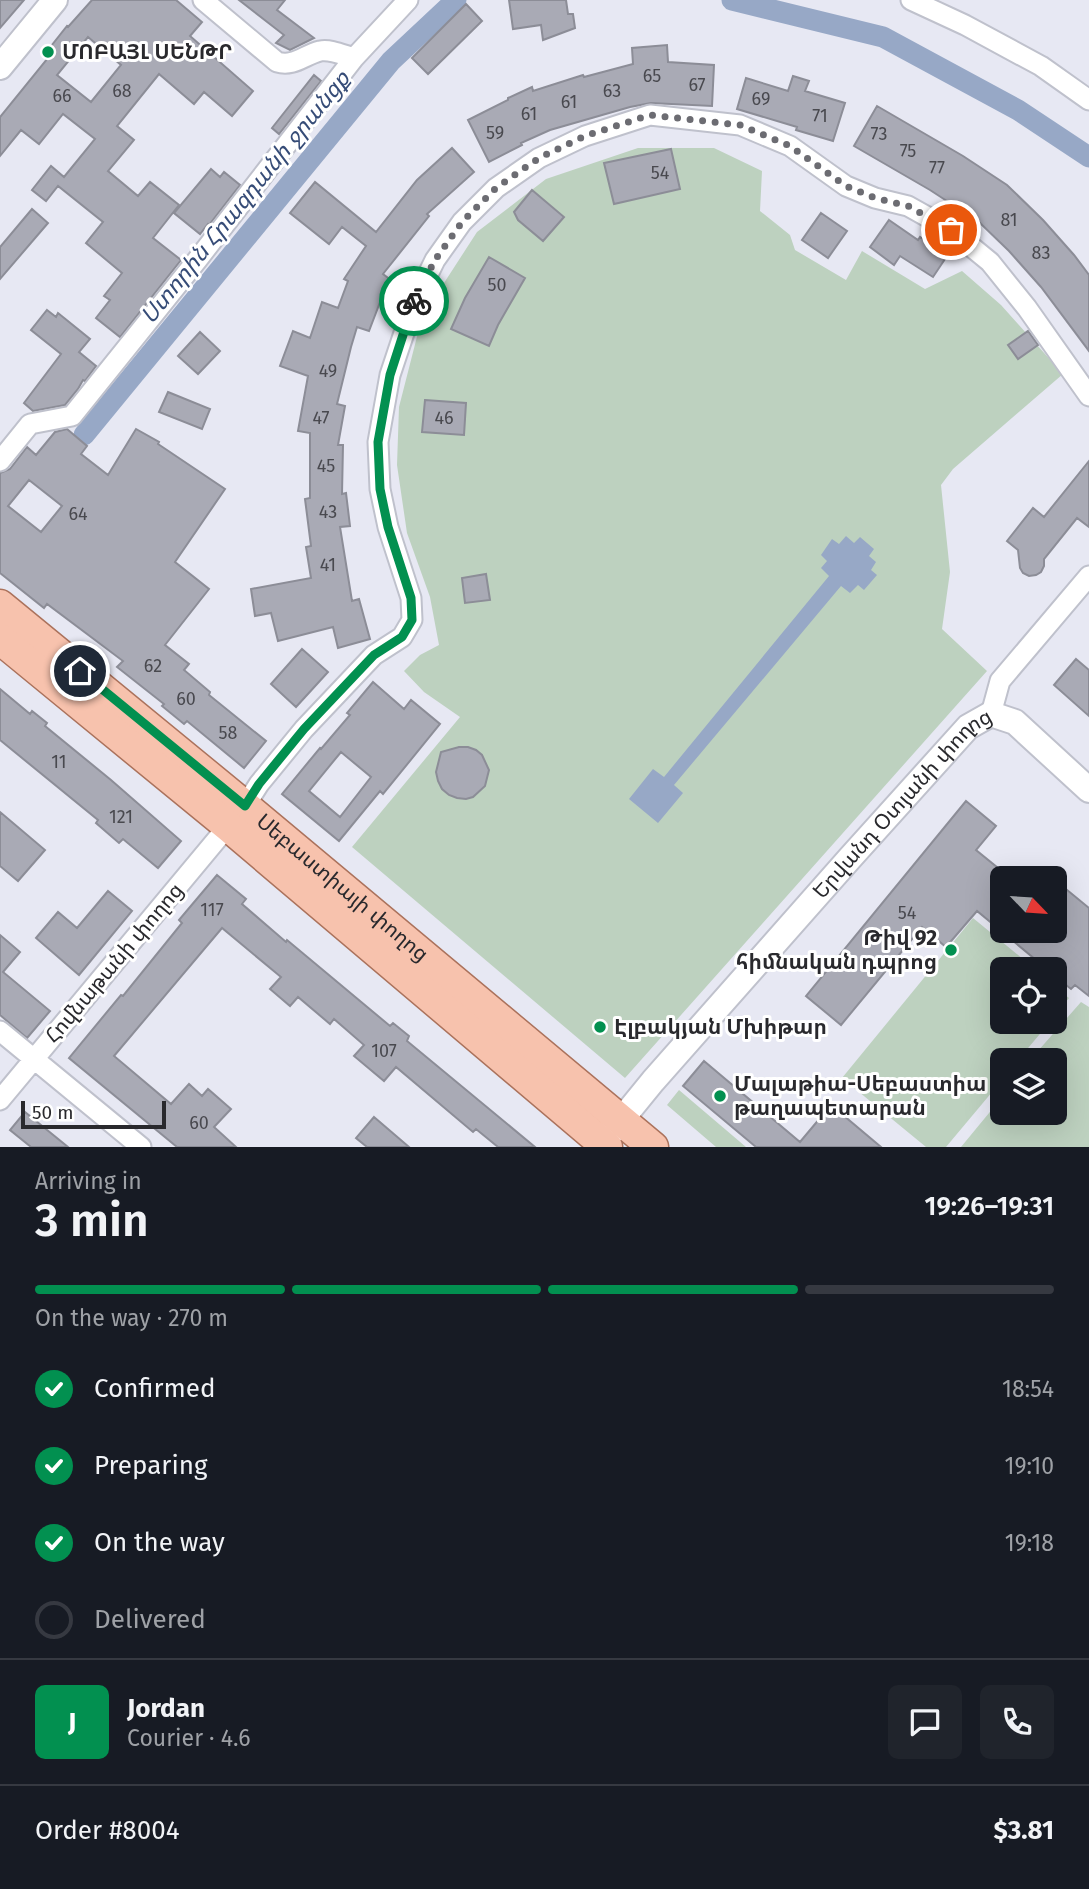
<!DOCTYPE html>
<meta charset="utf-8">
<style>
body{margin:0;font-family:"Fira Sans","Noto Sans Armenian",sans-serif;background:#20242c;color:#f1f3f6;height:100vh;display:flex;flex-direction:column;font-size:26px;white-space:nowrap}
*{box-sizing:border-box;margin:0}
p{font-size:23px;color:#9ea1a6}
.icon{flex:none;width:38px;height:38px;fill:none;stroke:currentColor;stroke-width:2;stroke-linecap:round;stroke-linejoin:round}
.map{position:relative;height:1147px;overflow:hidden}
.panel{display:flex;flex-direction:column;background:#171b24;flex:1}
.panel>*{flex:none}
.needle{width:46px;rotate:115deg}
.fabs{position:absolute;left:990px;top:866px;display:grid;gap:14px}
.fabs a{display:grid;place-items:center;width:77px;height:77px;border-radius:10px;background:#171b24;box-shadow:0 7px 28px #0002;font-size:35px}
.scale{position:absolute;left:21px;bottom:18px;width:145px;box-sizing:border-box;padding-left:7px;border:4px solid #29292d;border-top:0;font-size:19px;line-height:24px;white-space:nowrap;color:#29292d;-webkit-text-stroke:5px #fff;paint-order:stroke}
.pin{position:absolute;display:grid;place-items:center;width:60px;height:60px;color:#fff;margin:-30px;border:4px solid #fff;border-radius:50%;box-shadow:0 2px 7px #0007}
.courier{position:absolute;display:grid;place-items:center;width:70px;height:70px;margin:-35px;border:5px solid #029050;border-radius:50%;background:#fff;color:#222;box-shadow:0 2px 9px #0007}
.overview em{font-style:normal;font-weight:600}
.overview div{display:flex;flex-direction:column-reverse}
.overview{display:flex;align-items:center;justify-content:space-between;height:119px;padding:0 35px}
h1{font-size:46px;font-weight:600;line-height:52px}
.bar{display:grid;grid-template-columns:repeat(4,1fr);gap:10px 7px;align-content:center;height:84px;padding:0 35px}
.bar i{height:9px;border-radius:5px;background:#363941}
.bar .current{background:#029050}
.bar p{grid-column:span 4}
.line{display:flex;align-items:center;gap:18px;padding:0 35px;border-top:2px solid #363941}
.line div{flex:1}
.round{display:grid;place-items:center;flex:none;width:74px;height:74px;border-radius:10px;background:#20242c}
ol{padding:0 35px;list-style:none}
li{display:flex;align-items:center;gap:21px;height:77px}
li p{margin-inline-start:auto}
li .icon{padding:7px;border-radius:50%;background:#029050;color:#fff;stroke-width:4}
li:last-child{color:#9ea1a6}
li i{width:38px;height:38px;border:4px solid #363941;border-radius:50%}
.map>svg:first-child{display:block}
</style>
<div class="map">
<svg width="1089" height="1147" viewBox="0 0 1089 1147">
<rect width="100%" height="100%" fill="#e7e8f3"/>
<path fill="#bdd1bf" d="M638 148H714L762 171 760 211 790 235 795 250 846 280 862 251 925 289 962 271 1001 305 1063 374 953 469 941 485 950 572 942 629 987 671 625 1078 352 847 460 717 424 692 404 671 420 655 439 645 430 597 407 533 397 465 399 407 422 317 477 232 546 179Z
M973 918 1035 969 1003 970V1022H1050L1018 1060H1003V1079L946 1147H926L842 1078Z
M1055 987 1069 998 1055 1015Z
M1081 1002 1089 1007V1147H961L1003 1096V1113H1055V1060H1030Z
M679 1090 746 1147H716L667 1105Z"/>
<path fill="#97a8c6" d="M846 536 854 543 860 537 874 549 869 556 876 562 871 570 877 575 864 590 858 585 850 593 841 586 674 785 683 793 658 823 629 799 653 769 664 777 829 576 821 568 827 561 821 555 832 539 839 544Z"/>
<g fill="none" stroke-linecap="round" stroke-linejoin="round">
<path stroke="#97a8c6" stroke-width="21" d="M732 0 883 37 1018 110 1089 157
M84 435 391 61 456 0"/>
</g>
<path fill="#a9aab5" stroke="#8c8d97" stroke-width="2" fill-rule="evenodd" d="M0 0H24L0 28Z
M92 0H176L202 22 190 36 253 91 232 116 204 92 194 104 159 74 117 126 134 140 108 171 138 196 150 182 179 205 153 238 181 260 120 337 96 318 110 300 104 296 122 273 86 243 103 222 58 186 46 201 32 190 51 166 64 177 95 139 63 114 39 144 21 130 0 156V117L48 58 44 55 67 26 68 27ZM88 37 121 65 91 102 57 75Z
M239 0H285L277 10 314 38 290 50 276 43 284 35Z
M509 0H566L568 14H573L575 28 543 40 541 25 513 29Z
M466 4 482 21 428 74 412 58Z
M667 45 668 62 714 65 712 106 651 103 630 107 550 130 521 143 522 145 489 162 468 120 508 100V98L532 87 533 91 583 75 584 77 633 64 632 48Z
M314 75 321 81 279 134 272 128Z
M793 76 809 81 805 91 845 103 833 141 796 130 797 127 737 109 746 78 788 91Z
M877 106 963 156 1007 185 1043 220 1074 255 1089 275V351L1041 287 1009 251 979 222 930 190 854 146Z
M452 148 474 172 427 214 429 216 383 274 392 281 382 297 369 331 357 327 351 347 337 404 345 406 338 445H343L342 494 346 493 350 526 340 527 352 601 359 599 370 639 338 648 333 627 278 641 271 613 255 616 251 589 311 578 306 547 311 546 305 499 310 498V433L298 431 308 376 280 366 293 331 310 338 322 302 338 308 348 281 344 279 366 246 342 227 329 244 290 213 315 182 376 232 417 180Z
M671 149 680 189 614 204 604 163Z
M211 169 220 177 224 172 240 185 209 225 208 224 200 234 174 213Z
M532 190 564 217 543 241 518 220 514 212Z
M32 209 48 223 0 279V247Z
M821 213 847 231 828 258 802 240Z
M889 220 918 240 920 237 947 256 933 277 900 256 894 265 870 247Z
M489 257 525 278 498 325 489 346 451 329 465 298Z
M47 310 56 317 58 313 90 339 79 352 96 366 85 381 83 380 78 389 65 405 33 411 24 403 61 354 31 330Z
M1028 331 1038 345 1018 359 1008 345Z
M200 332 220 351 198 374 178 356Z
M168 392 210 409 202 429 159 412Z
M425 400 466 403 464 435 422 432Z
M67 429 87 446 81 454 108 475 136 429 159 442 158 444 225 489 175 562 209 589 165 645 189 664 184 670 210 692 209 695 266 741 244 768 187 721 184 724 162 706 164 704 117 667 123 661 47 604 44 608 0 573V473L10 469 27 447 36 455 55 432ZM29 480 62 506 41 532 8 506Z
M1089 461V527L1077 518 1044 559V566L1041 572 1036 575 1029 576 1023 573 1020 568 1018 550 1007 541 1033 508 1044 517Z
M486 574 490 600 465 603 462 578Z
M302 649 328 672 296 707 271 684Z
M1076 659 1089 670V716L1054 685Z
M373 682 404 709 411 700 440 724 383 794 380 791 339 841 282 794 320 748 321 749 350 715 347 713ZM341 752 371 777 340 817 309 791Z
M0 689 30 714 32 711 47 723 45 726 111 780 181 841 158 868 123 839 119 843 96 823 98 820 0 740Z
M459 747H468L476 750 482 755 489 770 485 786 473 797 466 799 457 798 449 795 442 789 438 781 436 772 441 752Z
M966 801 996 826 976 850 1003 872V931H1055V880L1089 908V996L1075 985 1071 989 1055 976V970H1048L977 911 946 947 922 927 841 1025 806 996Z
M0 812 45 850 18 881 0 866Z
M217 875 246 899 242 904 286 942 287 940 390 1026 393 1023 409 1036 407 1041 535 1147H498L476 1129 473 1132 396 1067 384 1081 354 1056 364 1045 334 1019 330 1024 298 997 290 1006 270 989 281 977 222 928 114 1056 171 1104 189 1084 202 1096 208 1089 231 1109 214 1127 236 1147H177L69 1058 121 995 123 996 182 923 179 920Z
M108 891 132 911 79 975 36 938 58 912 77 928Z
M0 935 20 952 3 972 50 1011 27 1038 0 1015Z
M704 1061 800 1142 831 1105 881 1147H756L683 1086Z
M25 1112 68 1147H31L10 1130Z
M374 1117 409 1147H367L356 1138Z"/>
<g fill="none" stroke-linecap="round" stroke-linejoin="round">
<defs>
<path id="minor" d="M203 0 277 62C294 67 304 55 320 51 331 49 343 55 354 58
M911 0 965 25 1041 66 1089 100
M0 461 30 424 72 416 198 259 354 58 408 0
M991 714 1000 681 1089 576
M245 806 259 784 304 729 374 655 402 637 412 620 411 598 388 527 380 489 378 442 390 375 414 303 435 260 462 222 496 188 539 158 585 136 650 115 740 125 790 146 846 186 875 198 908 206 951 230 990 262 1027 308 1089 396
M0 1031 141 1147
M0 1100 228 826"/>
<g id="tertiary">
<path d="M0 67 55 0"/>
<path id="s1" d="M609 1135 653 1081 850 858 968 727 991 714 1015 722 1089 790"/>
</g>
<g id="primary">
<path id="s2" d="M0 605 245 806 653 1147"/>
<path d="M0 639 228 826 607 1147"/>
</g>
</defs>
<use href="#minor" stroke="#bfc1cc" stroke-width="23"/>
<use href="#tertiary" stroke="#bfc1cc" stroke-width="28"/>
<use href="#primary" stroke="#ab725c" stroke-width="33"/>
<use href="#minor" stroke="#fff" stroke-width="19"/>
<use href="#tertiary" stroke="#fff" stroke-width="24"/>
<use href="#primary" stroke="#f7c2ad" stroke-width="30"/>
</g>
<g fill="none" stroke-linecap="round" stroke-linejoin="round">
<path stroke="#6c6c72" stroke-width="7" stroke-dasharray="0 12.6" d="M414 301 435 260 462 222 496 188 539 158 585 136 650 115 740 125 790 146 846 186 875 198 908 206 951 230"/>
<path stroke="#029050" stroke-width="9" d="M80 671 245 806 259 784 304 729 374 655 402 637 412 620 411 598 388 527 380 489 378 442 390 375 414 301"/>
</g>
<g fill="#029050" stroke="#fff" stroke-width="2.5">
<circle cx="48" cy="52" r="7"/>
<circle cx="951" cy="950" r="7"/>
<circle cx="600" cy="1027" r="7"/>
<circle cx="720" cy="1096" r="7"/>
</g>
<g text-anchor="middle" stroke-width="6" stroke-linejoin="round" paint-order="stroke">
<g font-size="18" fill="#49494f">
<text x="652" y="82">65</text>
<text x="697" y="91">67</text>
<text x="122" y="97">68</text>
<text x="612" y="97">63</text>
<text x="62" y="102">66</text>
<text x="761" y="105">69</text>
<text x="569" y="108">61</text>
<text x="529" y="120">61</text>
<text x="820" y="122">71</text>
<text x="495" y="139">59</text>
<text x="879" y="140">73</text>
<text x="908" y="157">75</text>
<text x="937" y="174">77</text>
<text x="660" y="179">54</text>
<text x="1009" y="226">81</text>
<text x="1041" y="259">83</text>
<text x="497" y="291">50</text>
<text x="328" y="377">49</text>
<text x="321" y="424">47</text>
<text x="444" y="424">46</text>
<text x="326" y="472">45</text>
<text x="328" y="518">43</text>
<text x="78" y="520">64</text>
<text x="328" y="571">41</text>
<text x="153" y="672">62</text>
<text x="186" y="705">60</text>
<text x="228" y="739">58</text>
<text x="59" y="768">11</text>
<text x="121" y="823">121</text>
<text x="212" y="916">117</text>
<text x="907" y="919">54</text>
<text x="384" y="1057">107</text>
<text x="199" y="1129">60</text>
</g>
<g font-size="21" font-weight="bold" fill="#29292d" stroke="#fff" text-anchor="start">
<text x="62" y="59">ՄՈԲԱՅԼ ՍԵՆԹՐ</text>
<text x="937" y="945" text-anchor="end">Թիվ 92<tspan x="937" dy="24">հիմնական դպրոց</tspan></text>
<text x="614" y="1034">Էլբակյան Մխիթար</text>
<text x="734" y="1091">Մալաթիա-Սեբաստիա<tspan x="734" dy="24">թաղապետարան</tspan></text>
</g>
<g font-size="21" fill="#29292d" stroke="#fff">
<text dy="7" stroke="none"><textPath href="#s1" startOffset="443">Երվանդ Օտյանի փողոց</textPath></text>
<text dy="7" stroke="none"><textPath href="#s2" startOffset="444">Սեբաստիայի փողոց</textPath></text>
<text transform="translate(114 963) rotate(-50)" y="7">Հովնաթանի փողոց</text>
</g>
<g font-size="23" font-style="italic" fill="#364c77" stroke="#fff">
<text transform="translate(245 197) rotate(-51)" y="8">Ստորին Հրազդանի ջրանցք</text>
</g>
</g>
</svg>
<div class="fabs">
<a><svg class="needle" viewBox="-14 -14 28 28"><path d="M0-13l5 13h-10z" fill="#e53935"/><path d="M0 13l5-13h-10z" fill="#9ea1a6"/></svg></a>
<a><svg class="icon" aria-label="locate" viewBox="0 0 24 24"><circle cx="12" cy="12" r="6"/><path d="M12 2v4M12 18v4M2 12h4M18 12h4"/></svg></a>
<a><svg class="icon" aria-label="layers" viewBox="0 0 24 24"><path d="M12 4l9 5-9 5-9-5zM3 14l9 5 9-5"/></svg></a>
</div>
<div class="scale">50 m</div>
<div class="pin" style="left:951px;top:230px;background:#ea580c"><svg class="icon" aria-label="bag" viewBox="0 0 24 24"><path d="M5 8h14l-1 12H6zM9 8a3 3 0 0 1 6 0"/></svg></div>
<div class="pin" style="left:80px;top:671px;background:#1f2937"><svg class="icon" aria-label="home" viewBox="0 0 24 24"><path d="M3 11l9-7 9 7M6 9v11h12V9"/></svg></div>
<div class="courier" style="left:414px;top:301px"><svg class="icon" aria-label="bike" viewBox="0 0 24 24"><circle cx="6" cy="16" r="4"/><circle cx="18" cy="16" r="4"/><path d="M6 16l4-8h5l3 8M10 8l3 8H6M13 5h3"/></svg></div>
</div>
<section class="panel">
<div class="overview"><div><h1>3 min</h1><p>Arriving in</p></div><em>19:26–19:31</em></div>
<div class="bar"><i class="current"></i><i class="current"></i><i class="current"></i><i></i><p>On the way · 270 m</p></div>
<ol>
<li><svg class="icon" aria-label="check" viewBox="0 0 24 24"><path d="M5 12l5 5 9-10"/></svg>Confirmed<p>18:54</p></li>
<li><svg class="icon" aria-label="check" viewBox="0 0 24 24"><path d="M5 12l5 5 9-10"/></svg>Preparing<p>19:10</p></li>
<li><svg class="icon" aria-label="check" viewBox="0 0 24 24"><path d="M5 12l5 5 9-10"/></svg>On the way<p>19:18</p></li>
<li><i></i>Delivered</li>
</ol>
<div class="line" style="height:126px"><b class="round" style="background:#029050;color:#fff">J</b><div><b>Jordan</b><p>Courier · 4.6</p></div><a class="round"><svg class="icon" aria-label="chat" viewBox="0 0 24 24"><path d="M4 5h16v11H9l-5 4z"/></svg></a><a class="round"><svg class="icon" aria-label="phone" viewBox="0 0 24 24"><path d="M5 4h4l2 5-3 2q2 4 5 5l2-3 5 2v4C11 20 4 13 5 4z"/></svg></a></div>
<div class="line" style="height:91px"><div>Order #8004</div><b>$3.81</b></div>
</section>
